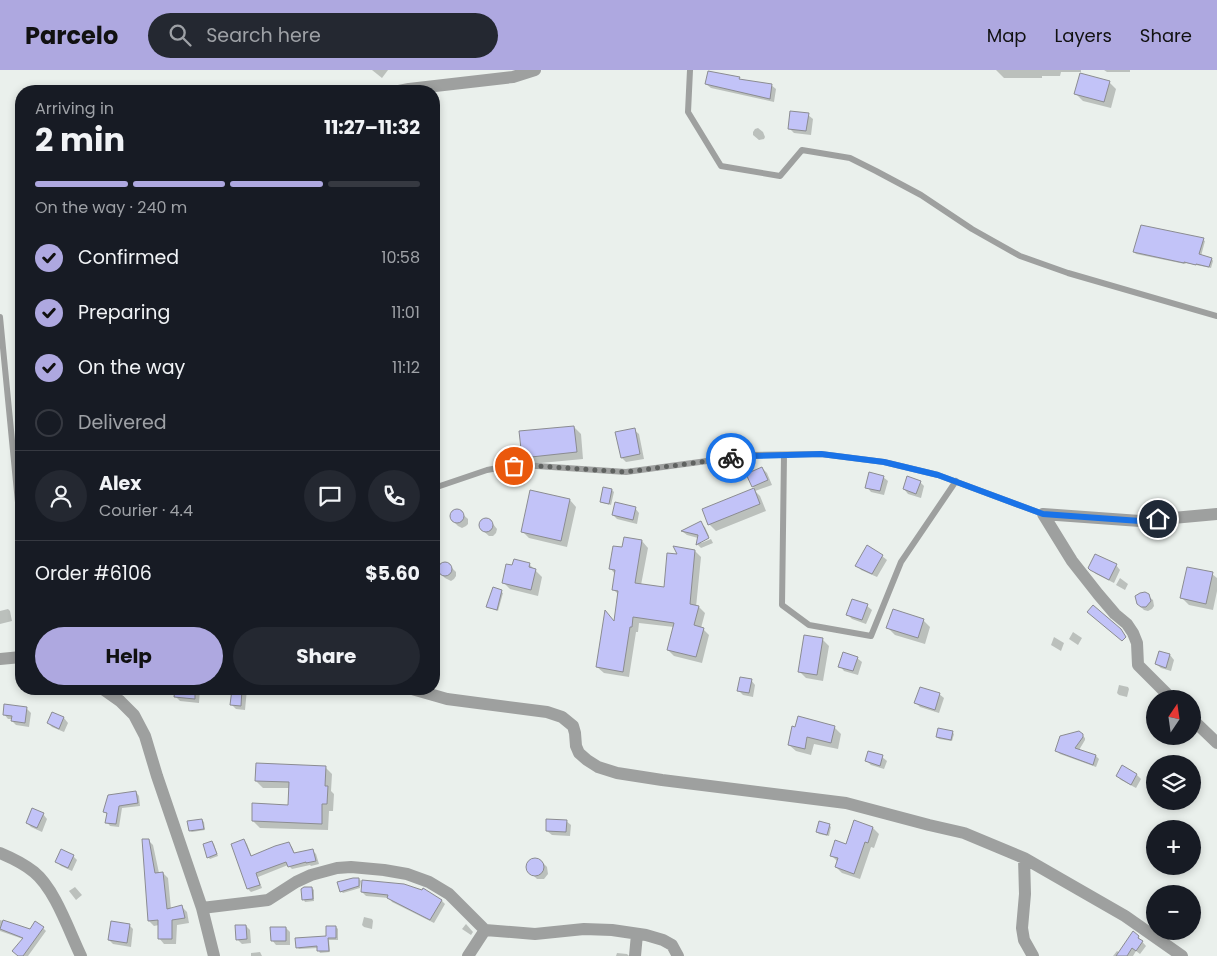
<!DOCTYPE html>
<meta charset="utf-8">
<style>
body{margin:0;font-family:Poppins,sans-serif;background:#242831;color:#f1f3f6;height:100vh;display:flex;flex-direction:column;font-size:19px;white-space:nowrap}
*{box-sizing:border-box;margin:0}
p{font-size:16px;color:#9ea1a6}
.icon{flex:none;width:28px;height:28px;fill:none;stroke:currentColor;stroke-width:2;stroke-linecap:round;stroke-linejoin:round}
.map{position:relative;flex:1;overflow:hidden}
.details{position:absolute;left:15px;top:15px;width:425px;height:610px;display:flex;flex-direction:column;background:#171b24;border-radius:20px;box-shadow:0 2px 8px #0003}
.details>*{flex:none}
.needle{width:32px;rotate:13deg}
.controls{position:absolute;left:1146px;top:620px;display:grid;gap:10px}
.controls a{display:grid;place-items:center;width:55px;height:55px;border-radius:50%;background:#171b24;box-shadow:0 2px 8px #0003;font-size:25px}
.pin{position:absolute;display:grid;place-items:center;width:42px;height:42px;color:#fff;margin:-21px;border:2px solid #fff;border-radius:50%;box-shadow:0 1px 5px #0007}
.courier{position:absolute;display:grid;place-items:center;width:50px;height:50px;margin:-25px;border:4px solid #1a73e8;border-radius:50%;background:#fff;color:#222;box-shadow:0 1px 6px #0007}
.summary em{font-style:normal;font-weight:700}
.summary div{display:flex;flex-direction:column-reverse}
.summary{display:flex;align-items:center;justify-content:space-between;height:85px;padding:0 20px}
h1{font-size:32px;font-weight:700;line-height:38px}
.bar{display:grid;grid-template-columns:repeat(4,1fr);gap:8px 5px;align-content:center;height:60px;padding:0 20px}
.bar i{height:6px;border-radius:4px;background:#363941}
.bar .selected{background:#aea8e0}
.bar p{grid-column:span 4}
.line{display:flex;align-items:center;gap:12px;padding:0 20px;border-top:1px solid #363941}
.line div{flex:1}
.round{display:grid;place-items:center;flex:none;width:52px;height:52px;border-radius:26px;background:#242831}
ol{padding:0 20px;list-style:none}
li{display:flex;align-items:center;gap:15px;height:55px}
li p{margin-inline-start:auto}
li .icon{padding:5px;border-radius:50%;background:#aea8e0;color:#111;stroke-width:4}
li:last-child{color:#9ea1a6}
li i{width:28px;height:28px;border:2px solid #363941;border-radius:50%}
.primary-button{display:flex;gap:10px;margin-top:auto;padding:10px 20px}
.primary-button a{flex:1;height:58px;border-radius:30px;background:#aea8e0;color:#111;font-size:20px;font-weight:700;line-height:58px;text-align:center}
.primary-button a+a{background:#242831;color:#f1f3f6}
header{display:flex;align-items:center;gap:30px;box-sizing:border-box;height:70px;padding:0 25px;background:#aea8e0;color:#111}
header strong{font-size:24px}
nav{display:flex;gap:28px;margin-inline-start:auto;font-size:18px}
.search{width:350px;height:45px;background:#242831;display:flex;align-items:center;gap:12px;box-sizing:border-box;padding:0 18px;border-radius:28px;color:#9ea1a6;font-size:19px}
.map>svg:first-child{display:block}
</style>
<header>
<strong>Parcelo</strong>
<div class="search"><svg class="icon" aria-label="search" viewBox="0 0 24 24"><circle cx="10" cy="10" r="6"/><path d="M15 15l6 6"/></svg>Search here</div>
<nav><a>Map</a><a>Layers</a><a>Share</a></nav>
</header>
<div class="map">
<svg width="1217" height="886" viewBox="0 0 1217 886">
<rect width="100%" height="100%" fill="#eaf0ec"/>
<path fill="#0003" d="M372 0H388L382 8Z
M996 0H1081V2H1061L1060 6H1042V8H1004Z
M1104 0H1130V2H1107Z
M739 9 741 11 771 15 776 19 774 32 711 18 706 14Z
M1109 12 1116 19 1111 38 1083 31 1076 24Z
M808 45 813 49 811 65 794 63 789 58Z
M758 58 763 62 765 67 764 69 759 70 753 65V62L755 59Z
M1203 170 1205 171 1201 186 1212 189 1213 191 1211 198 1186 193 1185 194 1136 184 1134 182Z
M574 357 581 364 583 389 530 394 523 387Z
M634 360 639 364 644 389 626 392 622 388Z
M762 398 767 403 772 415 755 421 760 426 766 441 716 461 709 454 704 440 755 419 753 416Z
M883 407 888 411 884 425 871 422 867 417Z
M920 412 924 416 921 428 908 424 904 419Z
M612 420 614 422 611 435 603 433 602 432Z
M570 430 576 437 567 477 529 468 522 461Z
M635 438 639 443 637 454 617 449 613 445Z
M455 440 459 441 468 449V454L466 456 462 458 458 456 454 452 451 447 452 443Z
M485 449H489L497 459 496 463 493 466H489L481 459 480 453Z
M700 453 705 457 709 466 701 470V473L711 469 713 473 701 478 697 474 698 468 687 465 683 462Z
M642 471 648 478 641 515 665 518 679 485 695 481 701 487 696 537H699L705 543 701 558 703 559 709 565 702 593 674 586 668 580 674 557 639 553 638 562H636L629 607 604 603 597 597 615 552 619 525 613 519 615 504 610 498 623 479Z
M882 486 887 490 877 507 861 500 857 495Z
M446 493 449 495 456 502V506L454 509 451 511 445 508 440 503 439 499 440 496Z
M529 494 542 507 538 526 510 519 503 512 513 497Z
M1116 495 1120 500 1114 513 1096 504 1090 498Z
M1212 504 1217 508V521L1213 540 1189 535 1182 528Z
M1120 508 1128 514 1125 520 1116 515Z
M501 522 503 523 498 541 490 538 488 537Z
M1148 526 1153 530 1154 536 1152 539 1148 541 1144 540 1139 535Z
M867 536 872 540 866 554 852 549 847 544Z
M8 539 10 541 12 551 0 554V541Z
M923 550 930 557 925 574 895 565 888 558Z
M1073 562 1082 568 1078 575 1069 569Z
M1054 567 1064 573 1061 581 1051 575Z
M822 569 829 576 823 611 806 608 799 601Z
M1159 582 1170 585 1174 590 1171 601 1161 598 1156 594Z
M857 588 862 592 858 605 844 601 840 596Z
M751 610 755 615 753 627 743 625 739 621Z
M1119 615 1128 617 1129 619 1127 627 1119 625 1117 623Z
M176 619H200L199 633 180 631 176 627Z
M233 619H247L245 640 236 639 231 634Z
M939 624 944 628 939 643 920 637 916 633Z
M27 639 31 643 29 657 16 655 12 651V649H8L4 644Z
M52 643 64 648 68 653 64 662 52 657 48 653Z
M793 657H834L841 664 838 679 814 674 811 685 796 681 789 675Z
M952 662 954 664 952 671 939 669 937 667Z
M1082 665 1085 668V670L1079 680 1096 686 1099 689 1096 697 1060 684 1057 681Z
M882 687 887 691 884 699 871 695 867 691Z
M325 697 332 704 331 721 334 724 333 741H329L328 760 260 758 253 751 289 736 290 718H263L256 711Z
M1122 697 1137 705 1141 709 1136 718 1121 710 1117 706Z
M136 722 139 726 140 736 122 738 119 757 110 756 107 752 108 745 105 742Z
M43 744 47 749 42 762 31 757 27 753Z
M202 750 204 752 205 760 192 762 190 761Z
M566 751 571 755 570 766 552 765 547 761Z
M829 755 831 757 829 766 819 764 817 762Z
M873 758 879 764 874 778 871 777 860 809 842 803 836 797 838 792 831 785Z
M148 770 153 775 159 803H163L168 808 171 839 182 837 187 842 189 853 177 855 176 874H164L159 868V855L154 856 149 851Z
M244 770 247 774 252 787 289 774 292 777 295 784 313 781 316 784 319 794 311 796 310 795 292 799 288 795 258 807 262 818 251 822 248 819Z
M212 772 214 774 218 786 210 789 208 787Z
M73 786 77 790 72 801 61 796 56 791Z
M532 789H539L547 797 548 804 544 809H537L529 801 528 794Z
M359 809 361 811 360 818 343 823 341 821Z
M75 817 82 825 76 830 69 821Z
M312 818 314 820V831L305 832 304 830Z
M423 820 442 831 445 834 434 853 392 832 389 828 366 826 362 822 423 821Z
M364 847 372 849 373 851 372 859 364 857 362 855Z
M0 850 30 861 43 858 46 861 28 886H19L23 869 0 861Z
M466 854 473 862 471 865 462 859Z
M129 855 133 859 131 877 113 874 109 870Z
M246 856 250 860 251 873 242 874 237 869Z
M336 857 338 859V870H329L330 882 320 883 319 881 318 878 299 879 297 877 327 867Z
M286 858 290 862V875H276L272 870Z
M1138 867 1146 876 1140 884 1136 881 1133 886H1113L1117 881 1120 883Z
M260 882 262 886H251V883Z
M617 883 627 884 629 886H616Z"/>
<path fill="#c2c3f8" stroke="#8b8c91" d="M708 1 740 7 739 9 772 14 770 29 705 14Z
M1080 3 1110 11 1104 32 1074 24Z
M790 41 809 43 806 61 788 59Z
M1141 155 1204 168 1199 184 1212 188 1209 197 1196 194V195L1184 192V193L1133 182Z
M574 356 577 382 522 388 519 361Z
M635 358 640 384 621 388 615 362Z
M762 397 768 410 752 417 746 404Z
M869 402 884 406 880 421 865 418Z
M907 406 921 411 916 424 903 419Z
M603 417 612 419 609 434 600 432Z
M754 418 760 434 708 455 702 439Z
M530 420 570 429 561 471 521 462Z
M615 432 636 437 633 450 612 445Z
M450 446a7 7 0 1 1 14 0a7 7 0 1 1-14 0Z
M479 455a7 7 0 1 1 14 0a7 7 0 1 1-14 0Z
M701 451 709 468 696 475 698 465 681 461Z
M624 467 642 470 635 513 664 517 667 483 677 484 673 476 695 480 690 534 699 536 694 555 704 558 696 587 667 580 674 553 633 547 632 557H630L623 602 596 597 605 540 614 551 618 521 612 520 615 500 609 499 613 476 622 477Z
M867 475 883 485 872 504 855 496Z
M1095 484 1117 494 1109 510 1090 500 1088 498Z
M514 489 530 493 529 497 536 499 531 520 502 513 506 494 512 495Z
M438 499a7 7 0 1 1 14 0a7 7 0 1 1-14 0Z
M1187 497 1213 502 1206 534 1180 528Z
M493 517 502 520 497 540 486 537Z
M1145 522 1149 524 1151 531 1146 537H1141L1137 534 1135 526 1140 523Z
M852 529 868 534 862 550 846 545Z
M1093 535 1121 559 1126 567 1122 571 1087 542Z
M893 539 924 549 918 568 886 558Z
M804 565 823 568 817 605 798 602Z
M1159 581 1170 584 1166 598 1155 594Z
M843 582 858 587 853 601 838 597Z
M740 607 752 609 749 623 737 621Z
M920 617 940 623 935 640 914 633Z
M175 619H195V629L174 627Z
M232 619H242L241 636 230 635Z
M4 634 27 637 25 653 11 651 12 646 3 645Z
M52 642 64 647 59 659 47 653Z
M798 646 835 656 831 673 807 667 805 679 788 675 792 656 795 657Z
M938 658 953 661 951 670 936 667Z
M1079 661 1083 664V667L1075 678 1096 685 1093 695 1055 681 1060 666Z
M868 681 883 685 880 696 865 691Z
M256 693 326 696 325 716H328L327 734H322V754L252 751V733L288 735 289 712 255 711Z
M1122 695 1137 704 1131 715 1116 706Z
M136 721 138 733 119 736 116 754 105 753 107 743 103 742 108 725Z
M32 738 44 743 37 758 26 753Z
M202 749 204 759 189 761 187 751Z
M546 749 567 750 566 762 546 761Z
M854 750 873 757 868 773 865 772 854 804 835 797 838 788 830 786 835 770 846 774Z
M819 751 830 754 827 765 816 762Z
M142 769H149L155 803 163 802 167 839 182 835 185 848 172 850V869H158V850L148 851Z
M244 769 251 786 275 776 289 772 294 783 313 779 316 791 306 793V792L288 797 286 792 256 803 260 815 247 819 231 774Z
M212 771 217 784 207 788 203 774Z
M61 779 74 785 68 798 55 792Z
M526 797a9 9 0 1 1 18 0a9 9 0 1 1-18 0Z
M353 808H359V816L340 822 337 812Z
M362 810 404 814 422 820 423 818 442 830 430 850 387 828 388 825 361 822Z
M304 817H312L313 829 302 830 301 819Z
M3 850 30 859 35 851 44 857 23 886H18L12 881 23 868 0 859Z
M111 851 130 854 127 873 108 870Z
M235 855H246L247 869 236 870Z
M326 856H336V868H328L329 881H317V876L296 878 295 868 326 866Z
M270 857H286V871H271Z
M1133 861 1139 866 1138 868 1143 871 1136 881 1132 878 1127 886H1116Z"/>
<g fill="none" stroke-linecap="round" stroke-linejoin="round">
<path stroke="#9ea09f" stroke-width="6" d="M690 0 688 42 721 96 780 106 802 80 850 88 876 101 921 125 972 159 1020 186 1068 203 1217 246
M0 247 21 463
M784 385 782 535 809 555 871 566 901 492 956 411
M434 418 487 400 514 395 537 396 626 402 751 385 821 384 884 392 938 405 1043 444"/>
<path stroke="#9ea09f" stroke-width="12" d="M399 21 409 19 513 7 535 0
M1043 444 1072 491 1098 524 1115 544 1127 554 1133 563 1137 573 1138 595 1172 629
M1043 444 1140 451 1217 444
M0 589 21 587
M103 619 120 631 134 645 145 666 157 706 202 838 214 886
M412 619 447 629 547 642 562 647 573 656 575 663 576 676 579 683 587 690 598 697 617 703 662 710 846 733 929 755 964 763 1024 788 1025 824 1022 858 1024 870 1033 886
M1192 649 1217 673
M0 783C12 788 23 793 34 802 55 819 69 861 81 886
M1024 788 1125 846 1182 886
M202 838 268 830 296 812 311 805 337 798 351 797 384 800 407 804 429 812 449 824 485 860 535 864 584 859 612 860 646 865 663 870 672 875 678 886
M468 886 485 860
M635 886 637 864"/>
</g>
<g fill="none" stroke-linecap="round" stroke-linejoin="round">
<path stroke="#5f6260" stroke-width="5" stroke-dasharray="0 9" d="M514 396H538L626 402 731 388"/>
<path stroke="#1a73e8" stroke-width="6" d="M731 388 751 386 821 384 884 392 938 405 1043 444 1140 451 1158 449"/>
</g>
</svg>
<div class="controls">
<a><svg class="needle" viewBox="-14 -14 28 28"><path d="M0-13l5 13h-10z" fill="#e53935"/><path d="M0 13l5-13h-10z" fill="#9ea1a6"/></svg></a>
<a><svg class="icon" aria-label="layers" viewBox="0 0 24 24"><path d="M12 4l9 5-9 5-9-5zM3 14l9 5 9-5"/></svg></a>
<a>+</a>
<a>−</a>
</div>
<div class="pin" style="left:514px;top:396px;background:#ea580c"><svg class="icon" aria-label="bag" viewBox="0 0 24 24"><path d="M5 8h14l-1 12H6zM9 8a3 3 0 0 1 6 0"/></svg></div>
<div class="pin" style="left:1158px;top:449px;background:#1f2937"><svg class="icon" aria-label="home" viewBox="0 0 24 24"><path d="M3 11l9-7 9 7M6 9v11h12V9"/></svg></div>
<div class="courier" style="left:731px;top:388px"><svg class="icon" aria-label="bike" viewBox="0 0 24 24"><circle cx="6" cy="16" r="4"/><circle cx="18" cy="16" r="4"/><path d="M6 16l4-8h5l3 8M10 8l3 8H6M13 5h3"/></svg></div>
<section class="details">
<div class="summary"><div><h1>2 min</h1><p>Arriving in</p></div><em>11:27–11:32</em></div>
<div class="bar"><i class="selected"></i><i class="selected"></i><i class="selected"></i><i></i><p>On the way · 240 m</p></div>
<ol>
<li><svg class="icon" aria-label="check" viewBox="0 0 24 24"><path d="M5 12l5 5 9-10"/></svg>Confirmed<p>10:58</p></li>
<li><svg class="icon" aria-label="check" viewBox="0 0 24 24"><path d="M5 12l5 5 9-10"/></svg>Preparing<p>11:01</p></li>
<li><svg class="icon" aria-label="check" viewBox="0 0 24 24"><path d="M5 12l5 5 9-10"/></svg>On the way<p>11:12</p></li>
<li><i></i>Delivered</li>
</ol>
<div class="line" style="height:90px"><a class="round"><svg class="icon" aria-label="person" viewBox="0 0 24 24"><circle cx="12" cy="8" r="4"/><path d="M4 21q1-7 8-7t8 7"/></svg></a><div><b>Alex</b><p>Courier · 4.4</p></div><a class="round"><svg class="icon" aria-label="chat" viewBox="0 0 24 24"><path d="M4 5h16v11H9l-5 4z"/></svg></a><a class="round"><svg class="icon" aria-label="phone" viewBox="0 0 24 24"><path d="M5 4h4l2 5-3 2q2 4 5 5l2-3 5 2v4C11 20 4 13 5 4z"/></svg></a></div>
<div class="line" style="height:65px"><div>Order #6106</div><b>$5.60</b></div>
<div class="primary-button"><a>Help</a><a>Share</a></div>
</section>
</div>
